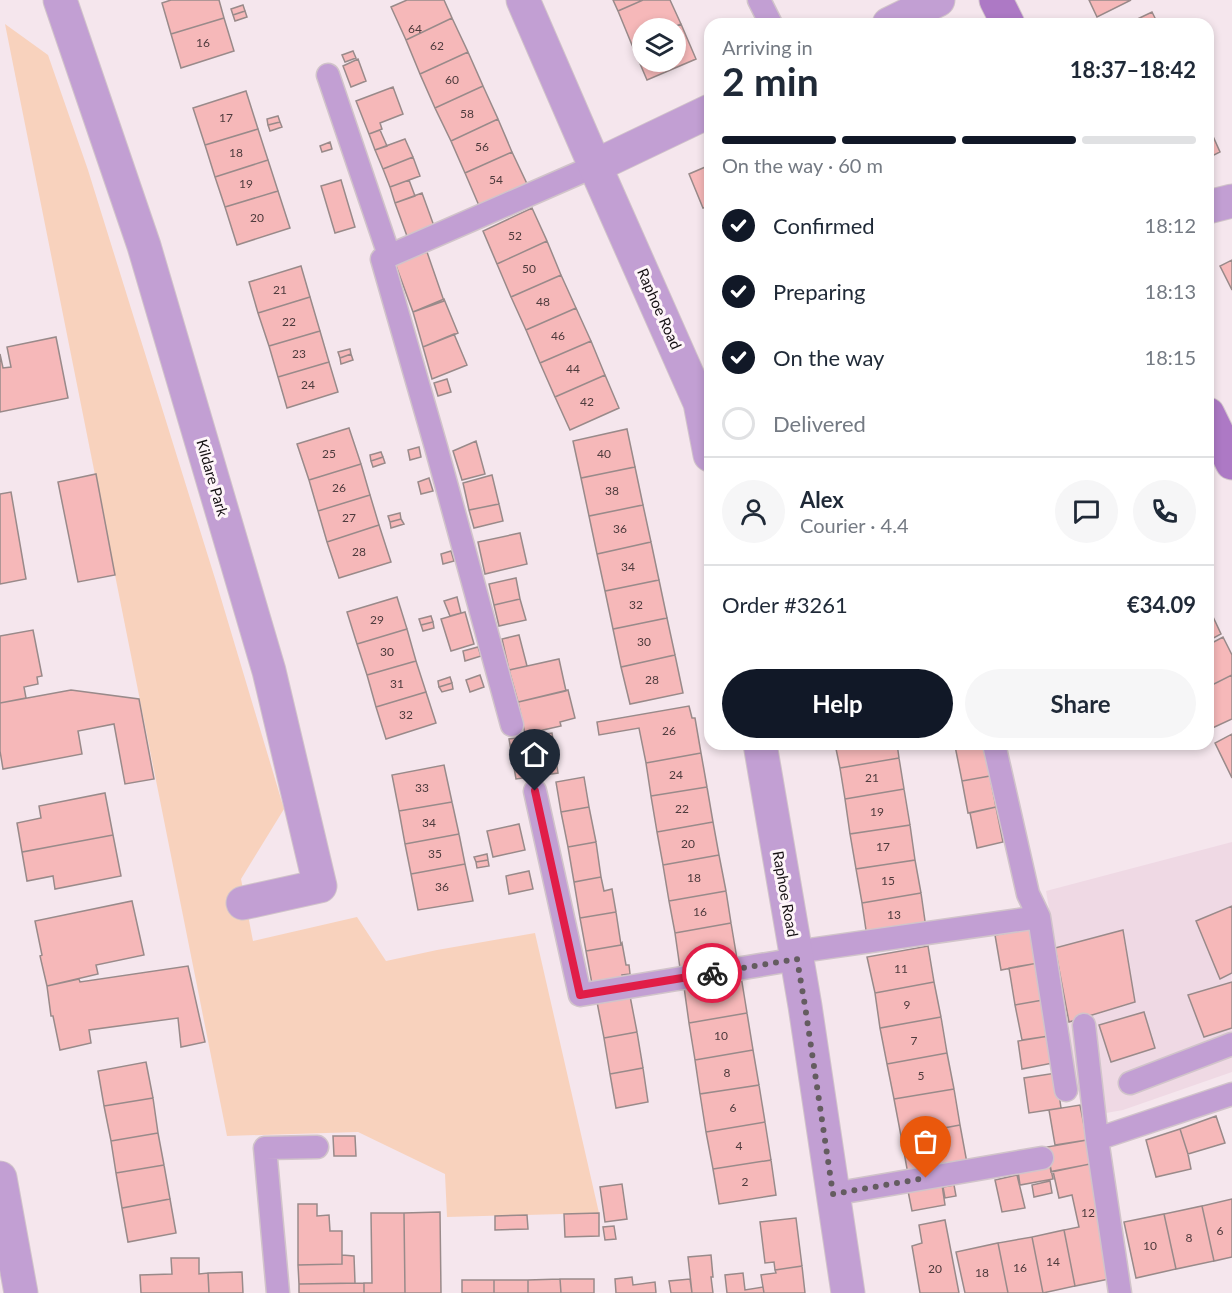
<!DOCTYPE html>
<meta charset="utf-8">
<style>
body{margin:0;font-family:Lato,sans-serif;background:#f6f6f7;color:#1f2937;height:100vh;display:flex;flex-direction:column;font-size:22px;white-space:nowrap}
*{box-sizing:border-box;margin:0}
p{font-size:20px;color:#747a83}
.icon{flex:none;width:33px;height:33px;fill:none;stroke:currentColor;stroke-width:2;stroke-linecap:round;stroke-linejoin:round}
.map{position:relative;flex:1;overflow:hidden}
.details{position:absolute;left:704px;top:18px;width:510px;height:732px;display:flex;flex-direction:column;background:#fff;border-radius:18px;box-shadow:0 3px 9px #0003}
.details>*{flex:none}
.fabs{position:absolute;left:632px;top:18px;display:grid;gap:12px}
.fabs a{display:grid;place-items:center;width:54px;height:54px;border-radius:50%;background:#fff;box-shadow:0 3px 9px #0003;font-size:30px}
.pin{position:absolute;display:grid;place-items:center;width:51px;height:51px;color:#fff;margin:-62px -26px;border-radius:50% 50% 50% 0;rotate:-45deg;box-shadow:0 0 6px #0007}
.pin .icon{rotate:45deg}
.courier{position:absolute;display:grid;place-items:center;width:60px;height:60px;margin:-30px;border:4px solid #e11d48;border-radius:50%;background:#fff;color:#222;box-shadow:0 2px 8px #0007}
.headline em{font-style:normal;font-weight:700}
.headline div{display:flex;flex-direction:column-reverse}
.headline{display:flex;align-items:center;justify-content:space-between;height:102px;padding:0 18px}
h1{font-size:39px;font-weight:700;line-height:45px}
.bar{display:grid;grid-template-columns:repeat(4,1fr);gap:9px 6px;align-content:center;height:72px;padding:0 18px}
.bar i{height:8px;border-radius:4px;background:#e0e1e3}
.bar .selected{background:#111827}
.bar p{grid-column:span 4}
.line{display:flex;align-items:center;gap:15px;padding:0 18px;border-top:2px solid #e0e1e3}
.line div{flex:1}
.round{display:grid;place-items:center;flex:none;width:63px;height:63px;border-radius:32px;background:#f6f6f7}
ol{padding:0 18px;list-style:none}
li{display:flex;align-items:center;gap:18px;height:66px}
li p{margin-inline-start:auto}
li .icon{padding:6px;border-radius:50%;background:#111827;color:#fff;stroke-width:4}
li:last-child{color:#747a83}
li i{width:33px;height:33px;border:3px solid #e0e1e3;border-radius:50%}
.action{display:flex;gap:12px;margin-top:auto;padding:12px 18px}
.action a{flex:1;height:69px;border-radius:36px;background:#111827;color:#fff;font-size:24px;font-weight:700;line-height:69px;text-align:center}
.action a+a{background:#f6f6f7;color:#1f2937}
.map>svg:first-child{display:block}
</style>
<div class="map">
<svg width="1232" height="1293" viewBox="0 0 1232 1293">
<rect width="100%" height="100%" fill="#f5e6ed"/>
<path fill="#efd9e4" d="M1232 842V1072L1123 1110 1083 1117 1068 1038 1070 1034 1069 1022 1046 891Z"/>
<path fill="#f8d2bd" d="M5 24 48 55 88 170 217 585 284 809 241 879 253 941 357 917 386 961 437 950 535 933 599 1213 447 1217 445 1174 358 1132 227 1136Z"/>
<path fill="#f6b8b9" stroke="#998a8a" stroke-width="1.5" d="M171 0H219L224 18 171 34 162 3Z
M407 0H444L452 18 406 40 391 7Z
M613 0H643L618 11Z
M643 0H670L681 24 671 28H642V41L632 45 618 11Z
M1089 0H1131L1097 17Z
M243 5 245 11 233 15 231 9Z
M245 11 247 17 235 21 233 15Z
M1152 12 1158 24H1127Z
M224 18 234 51 181 68 171 34Z
M452 18 468 52 420 74 406 40Z
M681 24 696 59 647 80 632 45 642 41V62H675V28H671Z
M353 51 356 58 345 62 342 55Z
M468 52 483 86 435 108 420 74Z
M358 59 366 81 351 87 343 66Z
M483 86 498 119 451 141 435 108Z
M393 87 403 114 380 123 382 129 369 134 356 101Z
M246 91 258 129 205 145 193 108Z
M278 116 280 122 268 125 267 119Z
M498 119 512 152 465 173 451 141Z
M280 122 282 127 270 131 268 125Z
M1208 125 1220 152 1208 158Z
M258 129 268 160 215 177 205 145Z
M380 130 387 146 375 150 369 134Z
M405 139 413 157 383 169 375 150Z
M330 142 332 149 322 152 320 146Z
M512 152 528 186 480 208 465 173Z
M413 157 420 176 390 187 383 169Z
M268 160 278 191 225 207 215 177Z
M710 165V206L703 208 689 174Z
M341 180 355 227 335 233 321 186Z
M409 180 415 196 395 203 390 187Z
M278 191 290 228 237 245 225 207Z
M422 193 434 226 407 236 395 203Z
M532 208 547 241 497 264 483 231Z
M547 241 561 275 511 297 497 264Z
M427 252 444 301 413 312 395 263Z
M1232 260V290L1220 266Z
M301 266 310 297 258 313 249 282Z
M561 275 576 308 526 330 511 297Z
M310 297 320 331 269 346 258 313Z
M444 299 458 333 423 347 413 312Z
M576 308 591 341 540 363 526 330Z
M320 331 329 362 278 377 269 346Z
M454 334 467 365 432 379 423 347Z
M56 337 68 398 0 412V354L3 368 11 367 7 347Z
M591 341 605 375 555 397 540 363Z
M350 349 351 354 340 358 338 352Z
M351 354 353 360 341 364 340 358Z
M329 362 338 392 287 408 278 377Z
M605 375 619 408 570 430 555 397Z
M447 379 451 392 438 396 434 383Z
M349 428 361 464 309 480 297 444Z
M627 429 635 467 581 478 573 441Z
M476 441 485 474 462 480 453 451Z
M419 447 421 457 410 460 408 450Z
M381 452 383 457 371 461 370 455Z
M383 457 385 463 373 467 371 461Z
M361 464 370 495 318 511 309 480Z
M635 467 643 505 589 516 581 478Z
M96 474 115 575 78 582 58 482Z
M492 475 499 504 469 510 463 483Z
M429 478 433 491 421 494 418 482Z
M11 492 26 579 0 584V494Z
M370 495 379 525 327 542 318 511Z
M499 504 503 521 474 528 469 510Z
M643 505 651 542 597 554 589 516Z
M400 513 401 519 390 522 388 516Z
M401 519 404 524 391 528 390 522Z
M379 525 391 562 339 578 327 542Z
M520 533 527 564 485 574 478 542Z
M651 542 659 580 605 591 597 554Z
M451 551 454 561 443 564 441 554Z
M516 578 520 599 494 605 489 584Z
M659 580 667 618 613 629 605 591Z
M397 597 407 629 357 644 347 612Z
M457 597 461 613 450 616 444 601Z
M520 599 526 620 499 626 494 605Z
M1208 606 1221 634 1208 641Z
M465 612 474 644 451 651 441 619Z
M431 616 433 622 421 625 419 619Z
M667 618 675 655 621 667 613 629Z
M433 622 434 628 423 631 421 625Z
M407 629 416 661 367 675 357 644Z
M33 630 42 676 37 677 38 684 24 687 26 698 0 703V636Z
M519 635 527 666 509 670 502 639Z
M1223 637 1232 655V675L1208 687V645Z
M478 647 481 656 465 661 463 651Z
M675 655 683 693 630 704 621 667Z
M559 659 566 691 518 702 509 670Z
M416 661 426 692 376 707 367 675Z
M480 675 484 687 470 692 466 680Z
M1232 675V719L1208 730V687Z
M450 677 452 683 439 687 438 681Z
M452 683 453 689 442 692 439 687Z
M71 690 139 699 154 779 125 784 114 724 78 731 82 754 3 769 0 751V703Z
M568 690 575 718 560 722 561 726 525 734 518 702Z
M426 692 436 723 386 739 376 707Z
M689 706 692 718H695L701 753 646 763 639 728 599 735 597 722Z
M552 733 558 773 516 779 509 739Z
M1232 734V778L1215 743Z
M835 744H897L899 758 840 768Z
M967 744H983L990 776 962 781 955 746Z
M701 753 707 787 651 796 646 763Z
M899 758 904 789 845 799 840 768Z
M444 765 452 802 399 811 392 775Z
M990 776 996 807 968 813 962 781Z
M584 777 589 807 561 812 556 782Z
M707 787 713 822 657 832 651 796Z
M904 789 910 825 850 834 845 799Z
M105 793 113 835 22 852 17 823 41 818 39 806Z
M452 802 459 834 405 844 399 811Z
M589 807 596 842 568 847 561 812Z
M996 807 1003 842 977 848 970 813Z
M713 822 719 855 663 865 657 832Z
M519 824 525 850 493 857 487 831Z
M910 825 915 860 856 869 850 834Z
M459 834 465 864 411 874 405 844Z
M113 835 121 876 55 889 53 876 27 881 22 852Z
M596 842 601 877 574 882 568 847Z
M487 854 488 860 476 862 474 857Z
M719 855 726 891 669 901 663 865Z
M488 860 489 866 477 868 476 862Z
M915 860 921 893 862 903 856 869Z
M465 864 473 901 418 910 411 874Z
M529 871 533 889 509 894 506 876Z
M601 877 604 891 612 889 616 912 580 918 574 882Z
M726 891 731 923 675 933 669 901Z
M921 893 926 928 867 937 862 903Z
M132 901 144 955 96 965 98 974 47 986 40 956 42 955 35 921Z
M1232 906V973L1220 979 1196 921Z
M616 912 621 945 586 951 580 918Z
M731 923 737 959 680 968 675 933Z
M1032 928 1038 963 1001 970 995 935Z
M1123 930 1135 1002 1069 1022 1055 948Z
M622 943 626 965H629L630 974 622 975 623 979 592 984 586 951 621 945Z
M928 946 934 982 875 993 867 957Z
M1038 963 1043 1000 1015 1005 1009 968Z
M188 966 205 1042 181 1047 178 1018 89 1030 91 1043 60 1050 53 1016H51L47 986 79 979 80 982Z
M741 976 747 1013 689 1023 684 987Z
M934 982 941 1017 880 1028 875 993Z
M1232 982V1028L1204 1037 1188 995Z
M630 996 637 1032 604 1038 597 1002Z
M1043 1000 1049 1036 1022 1040 1015 1005Z
M1144 1012 1155 1048 1111 1062 1099 1025Z
M747 1013 753 1050 695 1060 689 1023Z
M941 1017 947 1053 887 1064 880 1028Z
M637 1032 643 1068 610 1074 604 1038Z
M1049 1036 1053 1063 1022 1069 1018 1041Z
M753 1050 759 1085 700 1094 695 1060Z
M947 1053 954 1089 894 1099 887 1064Z
M146 1062 153 1098 104 1106 98 1071Z
M643 1068 648 1102 616 1108 610 1074Z
M1056 1073 1061 1108 1029 1113 1024 1078Z
M759 1085 765 1122 706 1132 700 1094Z
M954 1089 960 1125 901 1136 894 1099Z
M153 1098 158 1133 111 1141 104 1106Z
M1080 1105 1087 1140 1055 1145 1049 1110Z
M1216 1116 1225 1143 1188 1154 1180 1129Z
M765 1122 771 1160 713 1169 706 1132Z
M960 1125 967 1163 908 1174 901 1136Z
M1180 1129 1188 1154 1191 1169 1156 1177 1146 1140Z
M158 1133 164 1165 116 1173 111 1141Z
M333 1136H355L356 1156H334Z
M1087 1140 1090 1164 1051 1172 1047 1147Z
M771 1160 776 1195 719 1204 713 1169Z
M1090 1164 1114 1278 1075 1286 1064 1230 1079 1227 1072 1195 1059 1198 1053 1171Z
M164 1165 170 1199 122 1208 116 1173Z
M1050 1165 1053 1179 1020 1185 1018 1171Z
M1017 1175 1025 1208 1002 1212 995 1180Z
M1050 1181 1052 1193 1034 1197 1032 1185Z
M622 1184 627 1219 605 1222 600 1187Z
M942 1185 945 1205 912 1211 908 1191Z
M954 1185 956 1196 945 1198 943 1187Z
M170 1199 176 1233 128 1242 122 1208Z
M1232 1199V1257L1214 1261 1202 1206Z
M298 1204H317V1216L329 1215 330 1231H342V1264L298 1265Z
M1202 1206 1214 1261 1176 1269 1164 1214Z
M440 1212 441 1293H405L404 1213Z
M371 1213H404L405 1293H364V1283H372Z
M599 1213V1236L565 1237 564 1214Z
M1164 1214 1176 1269 1136 1278 1124 1222Z
M527 1215 528 1229 495 1230V1216Z
M796 1218 802 1266 775 1270 774 1262 765 1263 760 1222Z
M945 1220 959 1293H920L912 1246 922 1243 919 1225Z
M614 1226 616 1239 605 1240 603 1227Z
M1064 1230 1075 1286 1043 1293 1032 1237Z
M1032 1237 1043 1293H1008L998 1243Z
M998 1243 1008 1293H965L956 1252Z
M342 1255 354 1256 355 1283 299 1284 298 1265 342 1264Z
M711 1255 713 1277H711L713 1293H692L688 1257Z
M171 1258H199V1274L208 1273 209 1293H141L140 1275 172 1274Z
M802 1266 805 1293H764L761 1275 776 1273 775 1270Z
M242 1272 243 1293H209L208 1273Z
M743 1273 745 1290 763 1287 764 1293H727L725 1275Z
M632 1277 633 1285 655 1282 656 1293H616L615 1279Z
M560 1279H594V1293H561Z
M560 1279 561 1293H528V1280Z
M690 1279 692 1293H671L669 1281Z
M462 1280H494V1293H462Z
M494 1280H528V1293H494Z
M364 1283V1293H299V1284Z"/>
<g fill="none" stroke-linecap="round" stroke-linejoin="round">
<defs>
<path id="service" d="M759 0 771 24
M328 75 389 255
M512 725 436 447 382 259 595 166
M994 744 1028 894 1039 917 1066 1090
M535 791 580 995 797 959
M795 952 1039 917
M1084 1025 1097 1139 1120 1293
M1130 1083 1232 1044
M1097 1139 1232 1094
M833 1194 1042 1158
M278 1293 265 1148 317 1147"/>
<path id="minor" d="M60 0 144 246 269 671 320 886 243 903
M523 0 595 166 700 403 710 455
M889 24 938 0
M595 166 710 111
M1208 207 1232 201
M760 744 805 1006 848 1293"/>
<path id="tertiary" d="M0 1178 21 1293"/>
<path id="secondary" d="M996 0 1008 24
M1208 414 1232 463"/>
</defs>
<use href="#service" stroke="#d1c4ca" stroke-width="25"/>
<use href="#minor" stroke="#d1c4ca" stroke-width="35"/>
<use href="#tertiary" stroke="#d1c4ca" stroke-width="35"/>
<use href="#secondary" stroke="#d1c4ca" stroke-width="35"/>
<use href="#service" stroke="#c29fd3" stroke-width="22"/>
<use href="#minor" stroke="#c29fd3" stroke-width="33"/>
<use href="#tertiary" stroke="#c29fd3" stroke-width="33"/>
<use href="#secondary" stroke="#ad79c5" stroke-width="33"/>
</g>
<g fill="none" stroke-linecap="round" stroke-linejoin="round">
<path stroke="#645c60" stroke-width="6" stroke-dasharray="0 10.8" d="M712 973 797 959 805 1006 833 1194 926 1178"/>
<path stroke="#e11d48" stroke-width="8" d="M535 791 580 995 712 973"/>
</g>
<g text-anchor="middle" stroke-width="6" stroke-linejoin="round" paint-order="stroke">
<g font-size="12" fill="#4e3b3d">
<text x="415" y="33">64</text>
<text x="203" y="47">16</text>
<text x="437" y="50">62</text>
<text x="452" y="84">60</text>
<text x="467" y="118">58</text>
<text x="226" y="122">17</text>
<text x="482" y="151">56</text>
<text x="236" y="157">18</text>
<text x="496" y="184">54</text>
<text x="246" y="188">19</text>
<text x="257" y="222">20</text>
<text x="515" y="240">52</text>
<text x="529" y="273">50</text>
<text x="280" y="294">21</text>
<text x="543" y="306">48</text>
<text x="289" y="326">22</text>
<text x="558" y="340">46</text>
<text x="299" y="358">23</text>
<text x="573" y="373">44</text>
<text x="308" y="389">24</text>
<text x="587" y="406">42</text>
<text x="329" y="458">25</text>
<text x="604" y="458">40</text>
<text x="339" y="492">26</text>
<text x="612" y="495">38</text>
<text x="349" y="522">27</text>
<text x="620" y="533">36</text>
<text x="359" y="556">28</text>
<text x="628" y="571">34</text>
<text x="636" y="609">32</text>
<text x="377" y="624">29</text>
<text x="644" y="646">30</text>
<text x="387" y="656">30</text>
<text x="652" y="684">28</text>
<text x="397" y="688">31</text>
<text x="406" y="719">32</text>
<text x="669" y="735">26</text>
<text x="676" y="779">24</text>
<text x="872" y="782">21</text>
<text x="422" y="792">33</text>
<text x="682" y="813">22</text>
<text x="877" y="816">19</text>
<text x="429" y="827">34</text>
<text x="688" y="848">20</text>
<text x="883" y="851">17</text>
<text x="435" y="858">35</text>
<text x="694" y="882">18</text>
<text x="888" y="885">15</text>
<text x="442" y="891">36</text>
<text x="700" y="916">16</text>
<text x="894" y="919">13</text>
<text x="901" y="973">11</text>
<text x="907" y="1009">9</text>
<text x="721" y="1040">10</text>
<text x="914" y="1045">7</text>
<text x="727" y="1077">8</text>
<text x="921" y="1080">5</text>
<text x="733" y="1112">6</text>
<text x="739" y="1150">4</text>
<text x="745" y="1186">2</text>
<text x="1088" y="1217">12</text>
<text x="1220" y="1235">6</text>
<text x="1189" y="1242">8</text>
<text x="1150" y="1250">10</text>
<text x="1053" y="1266">14</text>
<text x="1020" y="1272">16</text>
<text x="935" y="1273">20</text>
<text x="982" y="1277">18</text>
</g>
<g font-size="15" fill="#161114" stroke="#fef5f9">
<text transform="translate(659 309) rotate(66)" y="5">Raphoe Road</text>
<text transform="translate(212 478) rotate(74)" y="5">Kildare Park</text>
<text transform="translate(785 894) rotate(80)" y="5">Raphoe Road</text>
</g>
</g>
</svg>
<div class="fabs">
<a><svg class="icon" aria-label="layers" viewBox="0 0 24 24"><path d="M12 4l9 5-9 5-9-5zM3 14l9 5 9-5"/></svg></a>
</div>
<div class="pin" style="left:926px;top:1178px;background:#ea580c"><svg class="icon" aria-label="bag" viewBox="0 0 24 24"><path d="M5 8h14l-1 12H6zM9 8a3 3 0 0 1 6 0"/></svg></div>
<div class="pin" style="left:535px;top:791px;background:#1f2937"><svg class="icon" aria-label="home" viewBox="0 0 24 24"><path d="M3 11l9-7 9 7M6 9v11h12V9"/></svg></div>
<div class="courier" style="left:712px;top:973px"><svg class="icon" aria-label="bike" viewBox="0 0 24 24"><circle cx="6" cy="16" r="4"/><circle cx="18" cy="16" r="4"/><path d="M6 16l4-8h5l3 8M10 8l3 8H6M13 5h3"/></svg></div>
<section class="details">
<div class="headline"><div><h1>2 min</h1><p>Arriving in</p></div><em>18:37–18:42</em></div>
<div class="bar"><i class="selected"></i><i class="selected"></i><i class="selected"></i><i></i><p>On the way · 60 m</p></div>
<ol>
<li><svg class="icon" aria-label="check" viewBox="0 0 24 24"><path d="M5 12l5 5 9-10"/></svg>Confirmed<p>18:12</p></li>
<li><svg class="icon" aria-label="check" viewBox="0 0 24 24"><path d="M5 12l5 5 9-10"/></svg>Preparing<p>18:13</p></li>
<li><svg class="icon" aria-label="check" viewBox="0 0 24 24"><path d="M5 12l5 5 9-10"/></svg>On the way<p>18:15</p></li>
<li><i></i>Delivered</li>
</ol>
<div class="line" style="height:108px"><a class="round"><svg class="icon" aria-label="person" viewBox="0 0 24 24"><circle cx="12" cy="8" r="4"/><path d="M4 21q1-7 8-7t8 7"/></svg></a><div><b>Alex</b><p>Courier · 4.4</p></div><a class="round"><svg class="icon" aria-label="chat" viewBox="0 0 24 24"><path d="M4 5h16v11H9l-5 4z"/></svg></a><a class="round"><svg class="icon" aria-label="phone" viewBox="0 0 24 24"><path d="M5 4h4l2 5-3 2q2 4 5 5l2-3 5 2v4C11 20 4 13 5 4z"/></svg></a></div>
<div class="line" style="height:78px"><div>Order #3261</div><b>€34.09</b></div>
<div class="action"><a>Help</a><a>Share</a></div>
</section>
</div>
